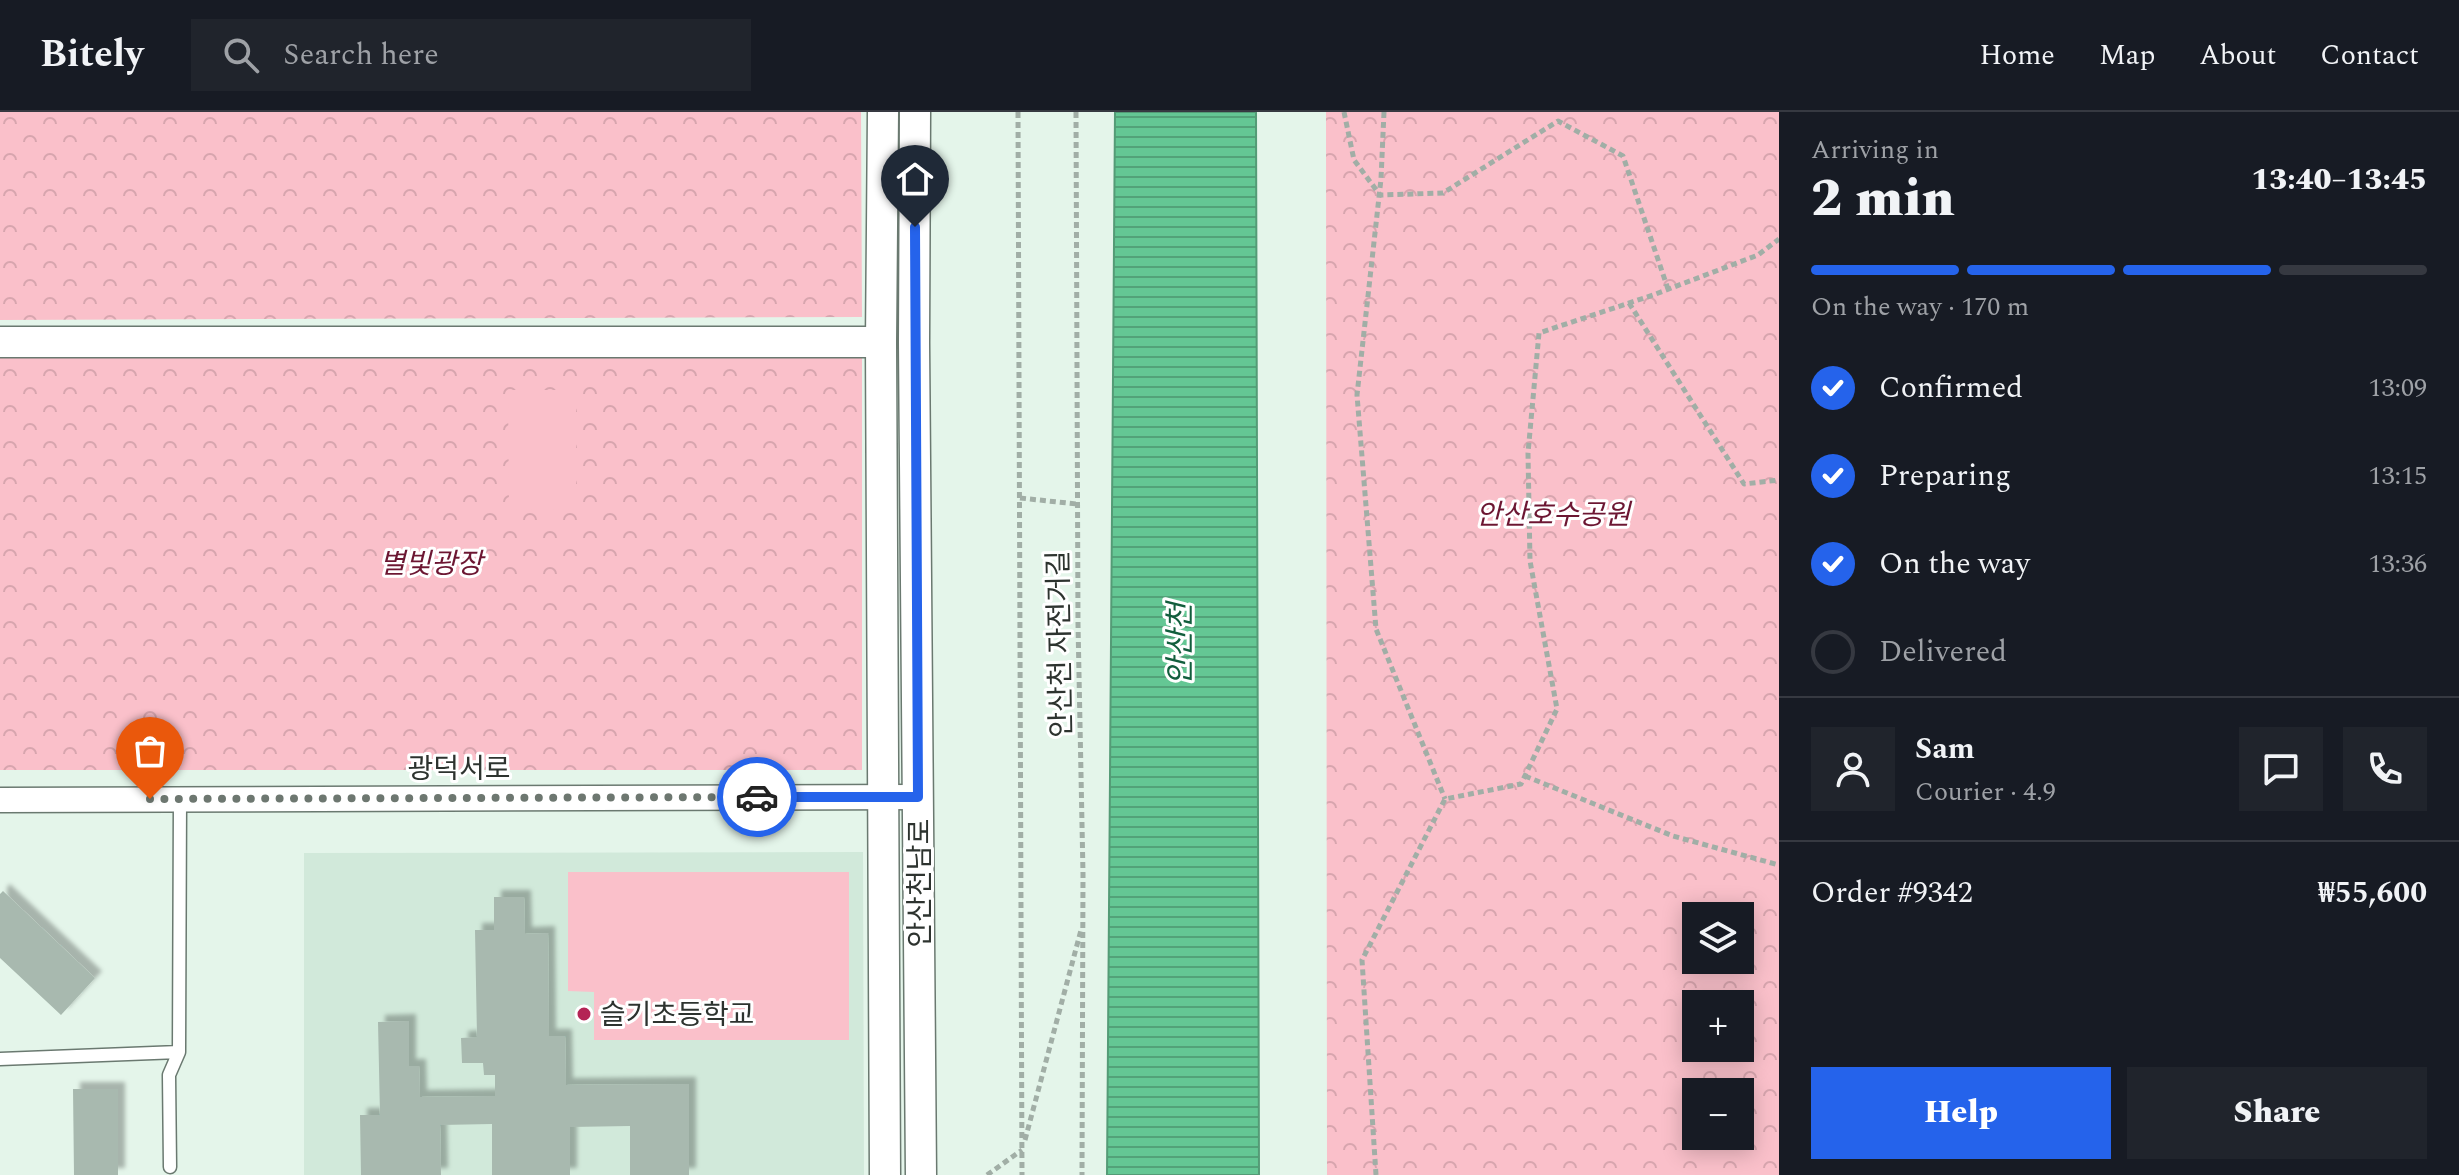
<!DOCTYPE html>
<meta charset="utf-8">
<style>
body{margin:0;font-family:Spectral,"Noto Sans KR",serif;background:#20242c;color:#f1f3f6;height:100vh;display:flex;flex-direction:column;font-size:30px;white-space:nowrap}
*{box-sizing:border-box;margin:0}
p{font-size:26px;color:#9ea1a6}
.icon{flex:none;width:44px;height:44px;fill:none;stroke:currentColor;stroke-width:2;stroke-linecap:round;stroke-linejoin:round}
.map{position:relative;flex:1;overflow:hidden}
.panel{display:flex;flex-direction:column;background:#171b24;width:680px}
.panel>*{flex:none}
.fabs{position:absolute;left:1682px;top:790px;display:grid;gap:16px}
.fabs a{display:grid;place-items:center;width:72px;height:72px;border-radius:0px;background:#171b24;box-shadow:0 4px 20px #0003;font-size:40px}
.pin{position:absolute;display:grid;place-items:center;width:68px;height:68px;color:#fff;margin:-82px -34px;border-radius:50% 50% 50% 0;rotate:-45deg;box-shadow:0 0 8px #0007}
.pin .icon{rotate:45deg}
.courier{position:absolute;display:grid;place-items:center;width:80px;height:80px;margin:-40px;border:6px solid #2563eb;border-radius:50%;background:#fff;color:#222;box-shadow:0 2px 10px #0007}
.head em{font-style:normal;font-weight:800}
.head div{display:flex;flex-direction:column-reverse}
.head{display:flex;align-items:center;justify-content:space-between;height:136px;padding:0 32px}
h1{font-size:52px;font-weight:800;line-height:60px}
.bar{display:grid;grid-template-columns:repeat(4,1fr);gap:12px 8px;align-content:center;height:96px;padding:0 32px}
.bar i{height:10px;border-radius:6px;background:#363941}
.bar .active{background:#2563eb}
.bar p{grid-column:span 4}
.line{display:flex;align-items:center;gap:20px;padding:0 32px;border-top:2px solid #363941}
.line div{flex:1}
.round{display:grid;place-items:center;flex:none;width:84px;height:84px;border-radius:0px;background:#20242c}
ol{padding:0 32px;list-style:none}
li{display:flex;align-items:center;gap:24px;height:88px}
li p{margin-inline-start:auto}
li .icon{padding:8px;border-radius:50%;background:#2563eb;color:#fff;stroke-width:4}
li:last-child{color:#9ea1a6}
li i{width:44px;height:44px;border:4px solid #363941;border-radius:50%}
.button{display:flex;gap:16px;margin-top:auto;padding:16px 32px}
.button a{flex:1;height:92px;border-radius:0px;background:#2563eb;color:#fff;font-size:32px;font-weight:800;line-height:92px;text-align:center}
.button a+a{background:#20242c;color:#f1f3f6}
header{display:flex;align-items:center;gap:48px;box-sizing:border-box;height:112px;padding:0 40px;background:#171b24;border-bottom:2px solid #363941}
header strong{font-size:38px}
nav{display:flex;gap:44px;margin-inline-start:auto;font-size:28px}
.search{width:560px;height:72px;background:#20242c;display:flex;align-items:center;gap:20px;box-sizing:border-box;padding:0 28px;border-radius:0px;color:#9ea1a6;font-size:30px}
main{display:flex;flex:1;min-height:0}
.map>svg:first-child{display:block}
</style>
<header>
<strong>Bitely</strong>
<div class="search"><svg class="icon" aria-label="search" viewBox="0 0 24 24"><circle cx="10" cy="10" r="6"/><path d="M15 15l6 6"/></svg>Search here</div>
<nav><a>Home</a><a>Map</a><a>About</a><a>Contact</a></nav>
</header>
<main>
<div class="map">
<svg width="1779" height="1063" viewBox="0 0 1779 1063">
<defs>
<pattern id="park-crowns" width="20" height="18" patternUnits="userSpaceOnUse" patternTransform="scale(2)"><rect width="20" height="18" fill="#fac0ca"/><path d="M2 6a3 3 0 1 1 6 0M12 15a3 3 0 1 1 6 0" fill="none" stroke="#d7a5ae"/></pattern>
<pattern id="water-rules" width="6" height="5" patternUnits="userSpaceOnUse" patternTransform="scale(2)"><rect width="6" height="5" fill="#64c794"/><path d="M0 2.5h6" fill="none" stroke="#53a279"/></pattern>
<filter id="shadow"><feDropShadow dx="7" dy="-7" stdDeviation="2" flood-color="#0004"/></filter>
</defs>
<rect width="100%" height="100%" fill="#e4f5ea"/>
<path fill="#d1e9da" d="M863 740 864 1063H304V741Z"/>
<path fill="url(#park-crowns)" fill-rule="evenodd" d="M0 0H861L862 205 0 208Z
M1326 0H1779V1063H1327ZM1740 804V848H1696V804ZM1740 892V936H1696V892ZM1740 980V1024H1696V980Z
M0 245H862V658H0Z"/>
<path fill="#fac0ca" d="M508 278H576V397L509 398Z
M568 760H849V928H594V880L568 879Z"/>
<path fill="url(#water-rules)" stroke="#549b76" stroke-width="2" d="M1115 0H1256L1259 1063H1107Z"/>
<path fill="#a8b9af" filter="url(#shadow)" d="M3 779 95 866 61 903 0 846V782Z
M494 785H524L525 822 548 821 549 924H565L566 973 689 972V1063H630V1014L570 1015V1063H492V1012L440 1013 441 1063H361L360 1003H380L378 910 409 909V954H419L420 985 495 984V963H484L483 951H462L461 926 477 925 475 818H494Z
M73 977H118V1063H74Z"/>
<g fill="none" stroke-linecap="round" stroke-linejoin="round">
<defs>
<path id="service" d="M0 947 179 940
M170 1055 169 963 179 940 180 687"/>
<path id="minor" d="M0 688 918 685"/>
<path id="tertiary" d="M883 0 881 230 885 1063
M915 0 914 231 921 1063
M0 230H881"/>
</defs>
<use href="#service" stroke="#6a7970" stroke-width="15"/>
<use href="#minor" stroke="#6a7970" stroke-width="27"/>
<use href="#tertiary" stroke="#6a7970" stroke-width="33"/>
<path stroke="#a1aea6" stroke-width="5" stroke-dasharray="6 4" stroke-linecap="butt" d="M1018 0 1022 1063
M1076 0 1078 512 1083 762 1082 1063
M1344 0 1354 48 1380 83 1443 81 1558 9 1623 44 1668 177
M1384 0 1381 67 1357 283 1376 517 1445 687
M1629 191 1744 372 1779 368
M1020 386 1077 392
M1525 664 1673 724 1779 753
M1025 1028 1081 818
M987 1063 1022 1038
M1376 1063 1362 848 1445 687 1521 672 1557 597 1530 449 1528 341 1539 221 1653 183 1758 143 1779 127"/>
<use href="#service" stroke="#fff" stroke-width="12"/>
<use href="#minor" stroke="#fff" stroke-width="24"/>
<use href="#tertiary" stroke="#fff" stroke-width="30"/>
</g>
<g fill="none" stroke-linecap="round" stroke-linejoin="round">
<path stroke="#6d7770" stroke-width="8" stroke-dasharray="0 14.4" d="M150 687 757 685"/>
<path stroke="#2563eb" stroke-width="10" d="M757 685H918L915 115"/>
</g>
<circle fill="#b42455" stroke="#fff" stroke-width="3" cx="584" cy="902" r="8"/>
<g text-anchor="middle" stroke-width="6" stroke-linejoin="round" paint-order="stroke">
<g font-size="28" font-style="italic" fill="#6c1632" stroke="#fff">
<text x="1553" y="412">안산호수공원</text>
<text x="431" y="461">별빛광장</text>
</g>
<g font-size="28" fill="#2d332f" stroke="#fff">
<text transform="translate(1059 532) rotate(-91)" y="10">안산천 자전거길</text>
<text x="459" y="666">광덕서로</text>
<text transform="translate(919 771) rotate(-90)" y="10">안산천남로</text>
</g>
<g font-size="28" fill="#2d332f" stroke="#fff" text-anchor="start">
<text x="600" y="912">슬기초등학교</text>
</g>
<g font-size="30" font-style="italic" fill="#125e3d" stroke="#fff">
<text transform="translate(1180 532) rotate(-90)" y="10">안산천</text>
</g>
</g>
</svg>
<div class="fabs">
<a><svg class="icon" aria-label="layers" viewBox="0 0 24 24"><path d="M12 4l9 5-9 5-9-5zM3 14l9 5 9-5"/></svg></a>
<a>+</a>
<a>−</a>
</div>
<div class="pin" style="left:150px;top:687px;background:#ea580c"><svg class="icon" aria-label="bag" viewBox="0 0 24 24"><path d="M5 8h14l-1 12H6zM9 8a3 3 0 0 1 6 0"/></svg></div>
<div class="pin" style="left:915px;top:115px;background:#1f2937"><svg class="icon" aria-label="home" viewBox="0 0 24 24"><path d="M3 11l9-7 9 7M6 9v11h12V9"/></svg></div>
<div class="courier" style="left:757px;top:685px"><svg class="icon" aria-label="car" viewBox="0 0 24 24"><path d="M5 17H2v-5l4-1 3-4h7l3 4 3 1v5h-3M9 17h6M6 11h13"/><circle cx="7" cy="17" r="2"/><circle cx="17" cy="17" r="2"/></svg></div>
</div>
<section class="panel">
<div class="head"><div><h1>2 min</h1><p>Arriving in</p></div><em>13:40–13:45</em></div>
<div class="bar"><i class="active"></i><i class="active"></i><i class="active"></i><i></i><p>On the way · 170 m</p></div>
<ol>
<li><svg class="icon" aria-label="check" viewBox="0 0 24 24"><path d="M5 12l5 5 9-10"/></svg>Confirmed<p>13:09</p></li>
<li><svg class="icon" aria-label="check" viewBox="0 0 24 24"><path d="M5 12l5 5 9-10"/></svg>Preparing<p>13:15</p></li>
<li><svg class="icon" aria-label="check" viewBox="0 0 24 24"><path d="M5 12l5 5 9-10"/></svg>On the way<p>13:36</p></li>
<li><i></i>Delivered</li>
</ol>
<div class="line" style="height:144px"><a class="round"><svg class="icon" aria-label="person" viewBox="0 0 24 24"><circle cx="12" cy="8" r="4"/><path d="M4 21q1-7 8-7t8 7"/></svg></a><div><b>Sam</b><p>Courier · 4.9</p></div><a class="round"><svg class="icon" aria-label="chat" viewBox="0 0 24 24"><path d="M4 5h16v11H9l-5 4z"/></svg></a><a class="round"><svg class="icon" aria-label="phone" viewBox="0 0 24 24"><path d="M5 4h4l2 5-3 2q2 4 5 5l2-3 5 2v4C11 20 4 13 5 4z"/></svg></a></div>
<div class="line" style="height:104px"><div>Order #9342</div><b>₩55,600</b></div>
<div class="button"><a>Help</a><a>Share</a></div>
</section>
</main>
